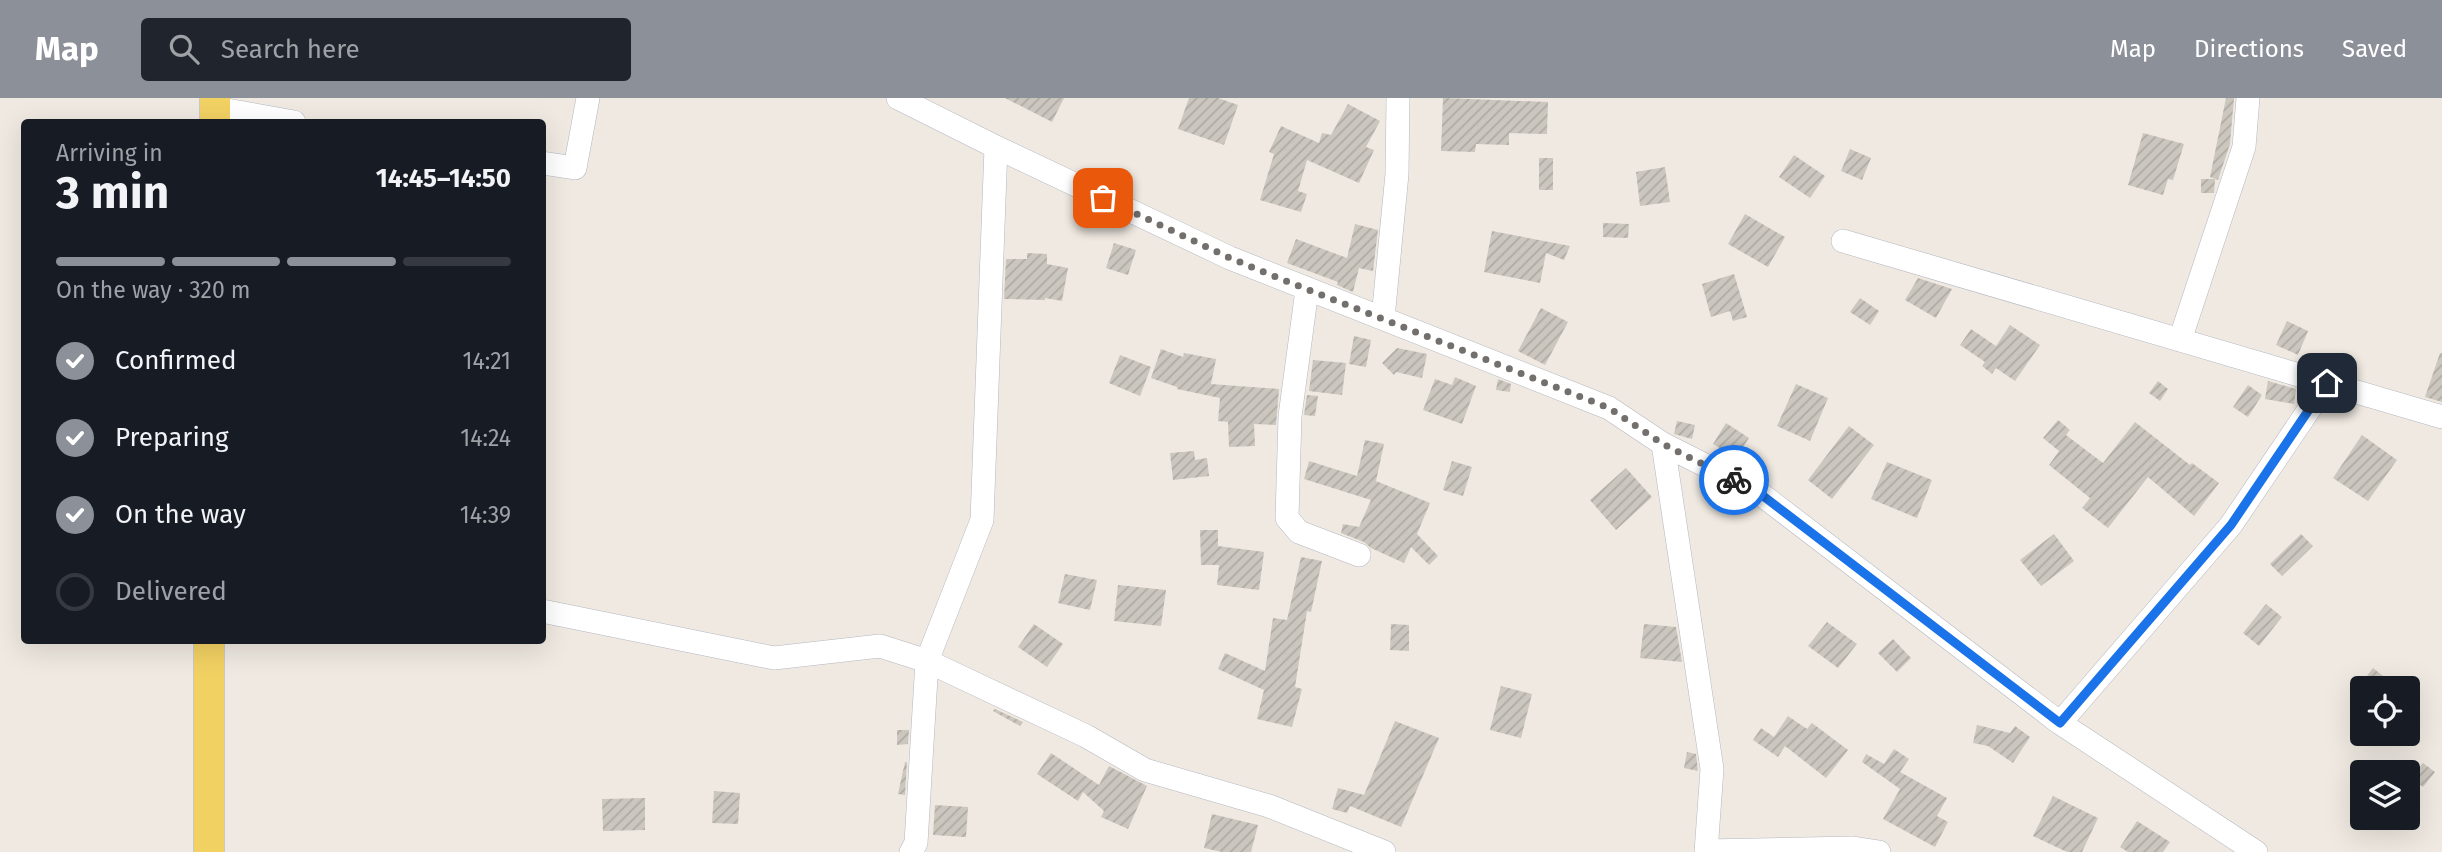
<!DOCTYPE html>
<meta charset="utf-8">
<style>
body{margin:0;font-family:"Fira Sans",sans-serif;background:#20242c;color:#f1f3f6;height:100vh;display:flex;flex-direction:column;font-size:26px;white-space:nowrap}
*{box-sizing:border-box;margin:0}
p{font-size:23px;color:#9ea1a6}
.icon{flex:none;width:38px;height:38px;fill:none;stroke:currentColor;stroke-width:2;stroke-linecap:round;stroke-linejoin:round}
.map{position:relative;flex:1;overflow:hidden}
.sheet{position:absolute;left:21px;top:21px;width:525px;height:525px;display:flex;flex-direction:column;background:#171b24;border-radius:7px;box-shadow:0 7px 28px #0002}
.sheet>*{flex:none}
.tools{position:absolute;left:2350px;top:578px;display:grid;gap:14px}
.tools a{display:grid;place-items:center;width:70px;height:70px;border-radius:7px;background:#171b24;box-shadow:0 7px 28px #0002;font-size:35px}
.pin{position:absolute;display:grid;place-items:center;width:60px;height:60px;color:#fff;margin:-30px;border-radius:14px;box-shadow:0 4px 10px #0006}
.courier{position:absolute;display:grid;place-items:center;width:70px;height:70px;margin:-35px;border:5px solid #1a73e8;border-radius:50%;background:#fff;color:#222;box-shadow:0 2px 9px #0007}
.summary em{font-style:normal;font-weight:700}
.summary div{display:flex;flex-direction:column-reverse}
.summary{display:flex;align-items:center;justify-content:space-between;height:119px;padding:0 35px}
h1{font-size:46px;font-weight:700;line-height:52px}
.bar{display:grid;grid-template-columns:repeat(4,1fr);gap:10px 7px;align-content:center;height:84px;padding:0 35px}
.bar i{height:9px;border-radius:5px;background:#363941}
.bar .on{background:#8c9099}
.bar p{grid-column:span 4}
ol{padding:0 35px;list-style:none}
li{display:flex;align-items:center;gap:21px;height:77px}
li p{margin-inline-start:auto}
li .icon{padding:7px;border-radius:50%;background:#8c9099;color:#fff;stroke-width:4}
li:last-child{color:#9ea1a6}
li i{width:38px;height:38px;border:4px solid #363941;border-radius:50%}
header{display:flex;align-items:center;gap:42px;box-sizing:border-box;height:98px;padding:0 35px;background:#8c9099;color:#fff}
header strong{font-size:33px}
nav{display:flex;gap:38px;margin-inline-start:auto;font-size:24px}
.search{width:490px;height:63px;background:#20242c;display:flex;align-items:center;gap:18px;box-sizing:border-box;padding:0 24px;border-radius:7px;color:#9ea1a6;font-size:26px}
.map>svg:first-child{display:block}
</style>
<header>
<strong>Map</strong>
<div class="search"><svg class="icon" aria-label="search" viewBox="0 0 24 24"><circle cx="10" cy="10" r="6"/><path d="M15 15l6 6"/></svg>Search here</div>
<nav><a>Map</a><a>Directions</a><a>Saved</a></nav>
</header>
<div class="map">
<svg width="2442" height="754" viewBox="0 0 2442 754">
<defs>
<pattern id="building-hatch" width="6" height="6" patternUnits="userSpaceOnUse" patternTransform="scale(1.75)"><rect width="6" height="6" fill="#cbc7bf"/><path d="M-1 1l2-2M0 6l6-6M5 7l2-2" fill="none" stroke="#afaba4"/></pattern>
</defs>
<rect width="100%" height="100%" fill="#efe9e1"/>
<path fill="url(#building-hatch)" d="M1005 0H1064L1052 24Z
M1189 0H1218L1238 7 1224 47 1178 31Z
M1443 0 1548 4 1547 36 1509 35V47L1476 46 1475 54 1441 53Z
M2226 0H2234L2230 46 2218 82 2210 79Z
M1348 6 1380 23 1366 49 1374 52 1359 85 1307 62 1298 93 1307 96 1301 114 1260 102 1274 56 1269 54 1281 28 1319 45 1322 35 1331 37Z
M2143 35 2184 46 2173 82 2168 81 2163 97 2128 87Z
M1850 51 1871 60 1862 82 1841 73Z
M1794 57 1825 78 1810 100 1779 79Z
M1539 60H1553V92H1539Z
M1665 69 1670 104 1640 108 1636 74Z
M2201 81H2215L2214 95H2201Z
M1745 116 1785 139 1768 169 1728 146Z
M1603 125 1629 126 1628 140 1603 139Z
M1355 126 1378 132 1373 173 1359 170 1353 194 1337 187 1338 184 1287 165 1296 141 1347 160Z
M1492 133 1528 140 1570 148 1564 162 1546 155 1540 185 1484 174Z
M1114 145 1136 152 1128 177 1106 170Z
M1027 155 1047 156V166L1068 170 1062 203 1045 200V202L1004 201 1006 161H1027Z
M1734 176 1747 219 1733 223 1730 213 1711 219 1702 186Z
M1918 180 1952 191 1936 220 1905 202Z
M1860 200 1879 213 1870 227 1850 214Z
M1541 210 1568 224 1545 267 1518 253Z
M2287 223 2308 233 2298 257 2276 247Z
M2010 227 2040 247 2015 283 1996 270 1992 276 1982 268 1985 264 1960 247 1971 231 1996 248Z
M1354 238 1371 242 1366 269 1349 266Z
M1397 250 1427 256 1422 280 1396 274 1394 277 1382 265Z
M1161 251 1183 259 1184 255 1216 261 1211 286 1279 291 1276 327 1254 326 1255 348 1229 349 1228 324 1218 323 1220 300 1177 291V289L1151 280Z
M2440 255H2442V304L2425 299Z
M1120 257 1151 269 1140 298 1109 285Z
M1313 262 1346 265 1342 297 1309 293Z
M1455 279 1476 288 1462 326 1423 312 1435 281 1452 287Z
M1498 281 1511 286 1510 294 1496 292Z
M2158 283 2168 291 2160 303 2149 295Z
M2268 283 2296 291 2294 306 2265 301Z
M1796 286 1828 300 1810 343 1777 328Z
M2248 287 2262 297 2248 319 2233 309Z
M1307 297 1318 298 1315 318 1304 317Z
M2058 322 2070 332 2066 337 2103 365 2135 324 2190 367 2192 365 2219 385 2194 418 2148 379 2108 430 2082 410 2090 400 2049 367 2059 353 2043 340Z
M1677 323 1695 327 1692 341 1674 336Z
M1726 325 1749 340 1736 360 1713 346Z
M1849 328 1874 347 1832 401 1808 382Z
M2362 337 2397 362 2368 403 2333 380Z
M1365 342 1384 346 1376 383 1430 405 1417 436 1438 458 1429 467 1411 449 1404 465 1371 450 1364 444 1341 435 1343 426 1359 429 1371 402 1304 381 1309 363 1357 378Z
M1194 353 1195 362 1207 360 1209 378 1173 382 1170 355Z
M1452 363 1472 369 1463 398 1443 392Z
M1887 364 1932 382 1917 420 1871 401Z
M1626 370 1652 399 1616 432 1590 402Z
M1200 432H1218V448L1264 454 1259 492 1217 487 1219 467H1201Z
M2054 436 2074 463 2041 488 2020 462Z
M2301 436 2313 448 2282 478 2270 466Z
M1301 459 1322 463 1311 514 1307 513 1295 589 1302 591 1292 629 1257 621 1264 592 1218 571 1225 555 1265 573 1273 520 1287 522Z
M1065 476 1097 482 1090 512 1058 505Z
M1118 487 1166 492 1161 528 1114 523Z
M2266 506 2282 519 2259 548 2243 535Z
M1827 524 1857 546 1838 570 1808 548Z
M1034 526 1063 546 1047 569 1018 549Z
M1391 526 1409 527V553L1390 552Z
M1644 526 1676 529 1682 564 1640 560Z
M1893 541 1911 560 1897 574 1878 555Z
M2373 570 2398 590H2358Z
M1501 588 1532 596 1521 640 1490 632Z
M995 611 1023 624 1020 628 993 613Z
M1788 618 1807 631 1812 625 1848 652 1826 680 1785 648 1778 659 1753 642 1761 630 1774 639Z
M1395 623 1439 640 1401 729 1350 708 1347 715 1332 711 1338 690 1364 697Z
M1977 627 2010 635 2015 628 2030 639 2013 665 1988 648 1973 645Z
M897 632H909L908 646 897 647Z
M1894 651 1909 661 1900 674 1947 700 1937 718 1948 724 1935 749 1883 721 1900 691 1862 664 1866 656 1884 666Z
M1687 654 1696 656 1698 673 1684 670Z
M1051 655 1099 687 1109 668 1147 688 1128 731 1101 719 1104 713 1083 694 1078 703 1037 676Z
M905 664H907L905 697 898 696Z
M2423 665 2435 674 2423 689 2411 680Z
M714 693 740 695 738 726 712 725Z
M2053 698 2098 720 2082 754H2067L2033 738Z
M645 700V732L603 733 602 701Z
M935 707 968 709 966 739 933 737Z
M1212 716 1258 727 1251 754H1222L1204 750Z
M2137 723 2170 744 2163 754H2128L2120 749Z"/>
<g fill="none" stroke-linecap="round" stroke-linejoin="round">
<defs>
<path id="minor" d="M898 0 996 49 1230 160 1609 310 1663 346 1758 394 2060 625 2256 754
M215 10 294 24
M542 65 575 70 588 0
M1843 143 2442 319
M1307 192 1290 318 1287 420 1299 434 1359 457
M1383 220 1397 76 1398 0
M2180 242 2244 49 2248 0
M1663 346 1712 671 1706 754
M542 513 774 560 880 548 927 563 1086 638 1145 672 1269 708 1384 754
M2060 625 2231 427 2327 285
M1707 753 1853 750 1879 754
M911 754 916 745 927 563 982 422 996 49"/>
<path id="major" d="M215 24V0
M209 754V542"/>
</defs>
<use href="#minor" stroke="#b4b7c1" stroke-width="24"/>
<use href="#major" stroke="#c9c9c9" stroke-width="32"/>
<use href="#minor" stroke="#fff" stroke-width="23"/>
<use href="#major" stroke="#f2d163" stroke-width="30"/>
</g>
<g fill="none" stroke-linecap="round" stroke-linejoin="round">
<path stroke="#726f6d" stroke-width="7" stroke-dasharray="0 12.6" d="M1103 100 1230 160 1281 181 1609 310 1663 346 1734 382"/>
<path stroke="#1a73e8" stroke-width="9" d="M1734 382 1758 394 2060 625 2231 427 2327 285"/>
</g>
</svg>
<div class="tools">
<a><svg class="icon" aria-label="locate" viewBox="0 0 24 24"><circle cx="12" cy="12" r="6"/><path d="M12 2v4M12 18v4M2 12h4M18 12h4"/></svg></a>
<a><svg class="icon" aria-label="layers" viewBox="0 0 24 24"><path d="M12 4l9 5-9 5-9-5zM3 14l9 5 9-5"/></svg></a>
</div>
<div class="pin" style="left:1103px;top:100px;background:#ea580c"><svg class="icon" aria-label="bag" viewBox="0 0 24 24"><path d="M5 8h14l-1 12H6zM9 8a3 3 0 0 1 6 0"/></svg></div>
<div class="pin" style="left:2327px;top:285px;background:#1f2937"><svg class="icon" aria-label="home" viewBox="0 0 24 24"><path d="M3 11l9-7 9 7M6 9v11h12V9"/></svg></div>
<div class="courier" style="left:1734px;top:382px"><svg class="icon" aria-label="bike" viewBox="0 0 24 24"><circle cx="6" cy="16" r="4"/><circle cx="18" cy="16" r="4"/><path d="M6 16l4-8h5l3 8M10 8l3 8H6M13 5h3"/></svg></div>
<section class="sheet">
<div class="summary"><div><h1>3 min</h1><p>Arriving in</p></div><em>14:45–14:50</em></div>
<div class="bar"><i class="on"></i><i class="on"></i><i class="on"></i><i></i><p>On the way · 320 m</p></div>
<ol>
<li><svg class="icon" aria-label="check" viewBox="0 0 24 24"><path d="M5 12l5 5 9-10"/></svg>Confirmed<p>14:21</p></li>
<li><svg class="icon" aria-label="check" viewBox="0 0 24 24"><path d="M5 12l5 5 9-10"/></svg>Preparing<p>14:24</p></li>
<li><svg class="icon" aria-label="check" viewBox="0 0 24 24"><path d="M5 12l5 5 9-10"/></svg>On the way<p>14:39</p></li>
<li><i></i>Delivered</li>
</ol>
</section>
</div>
